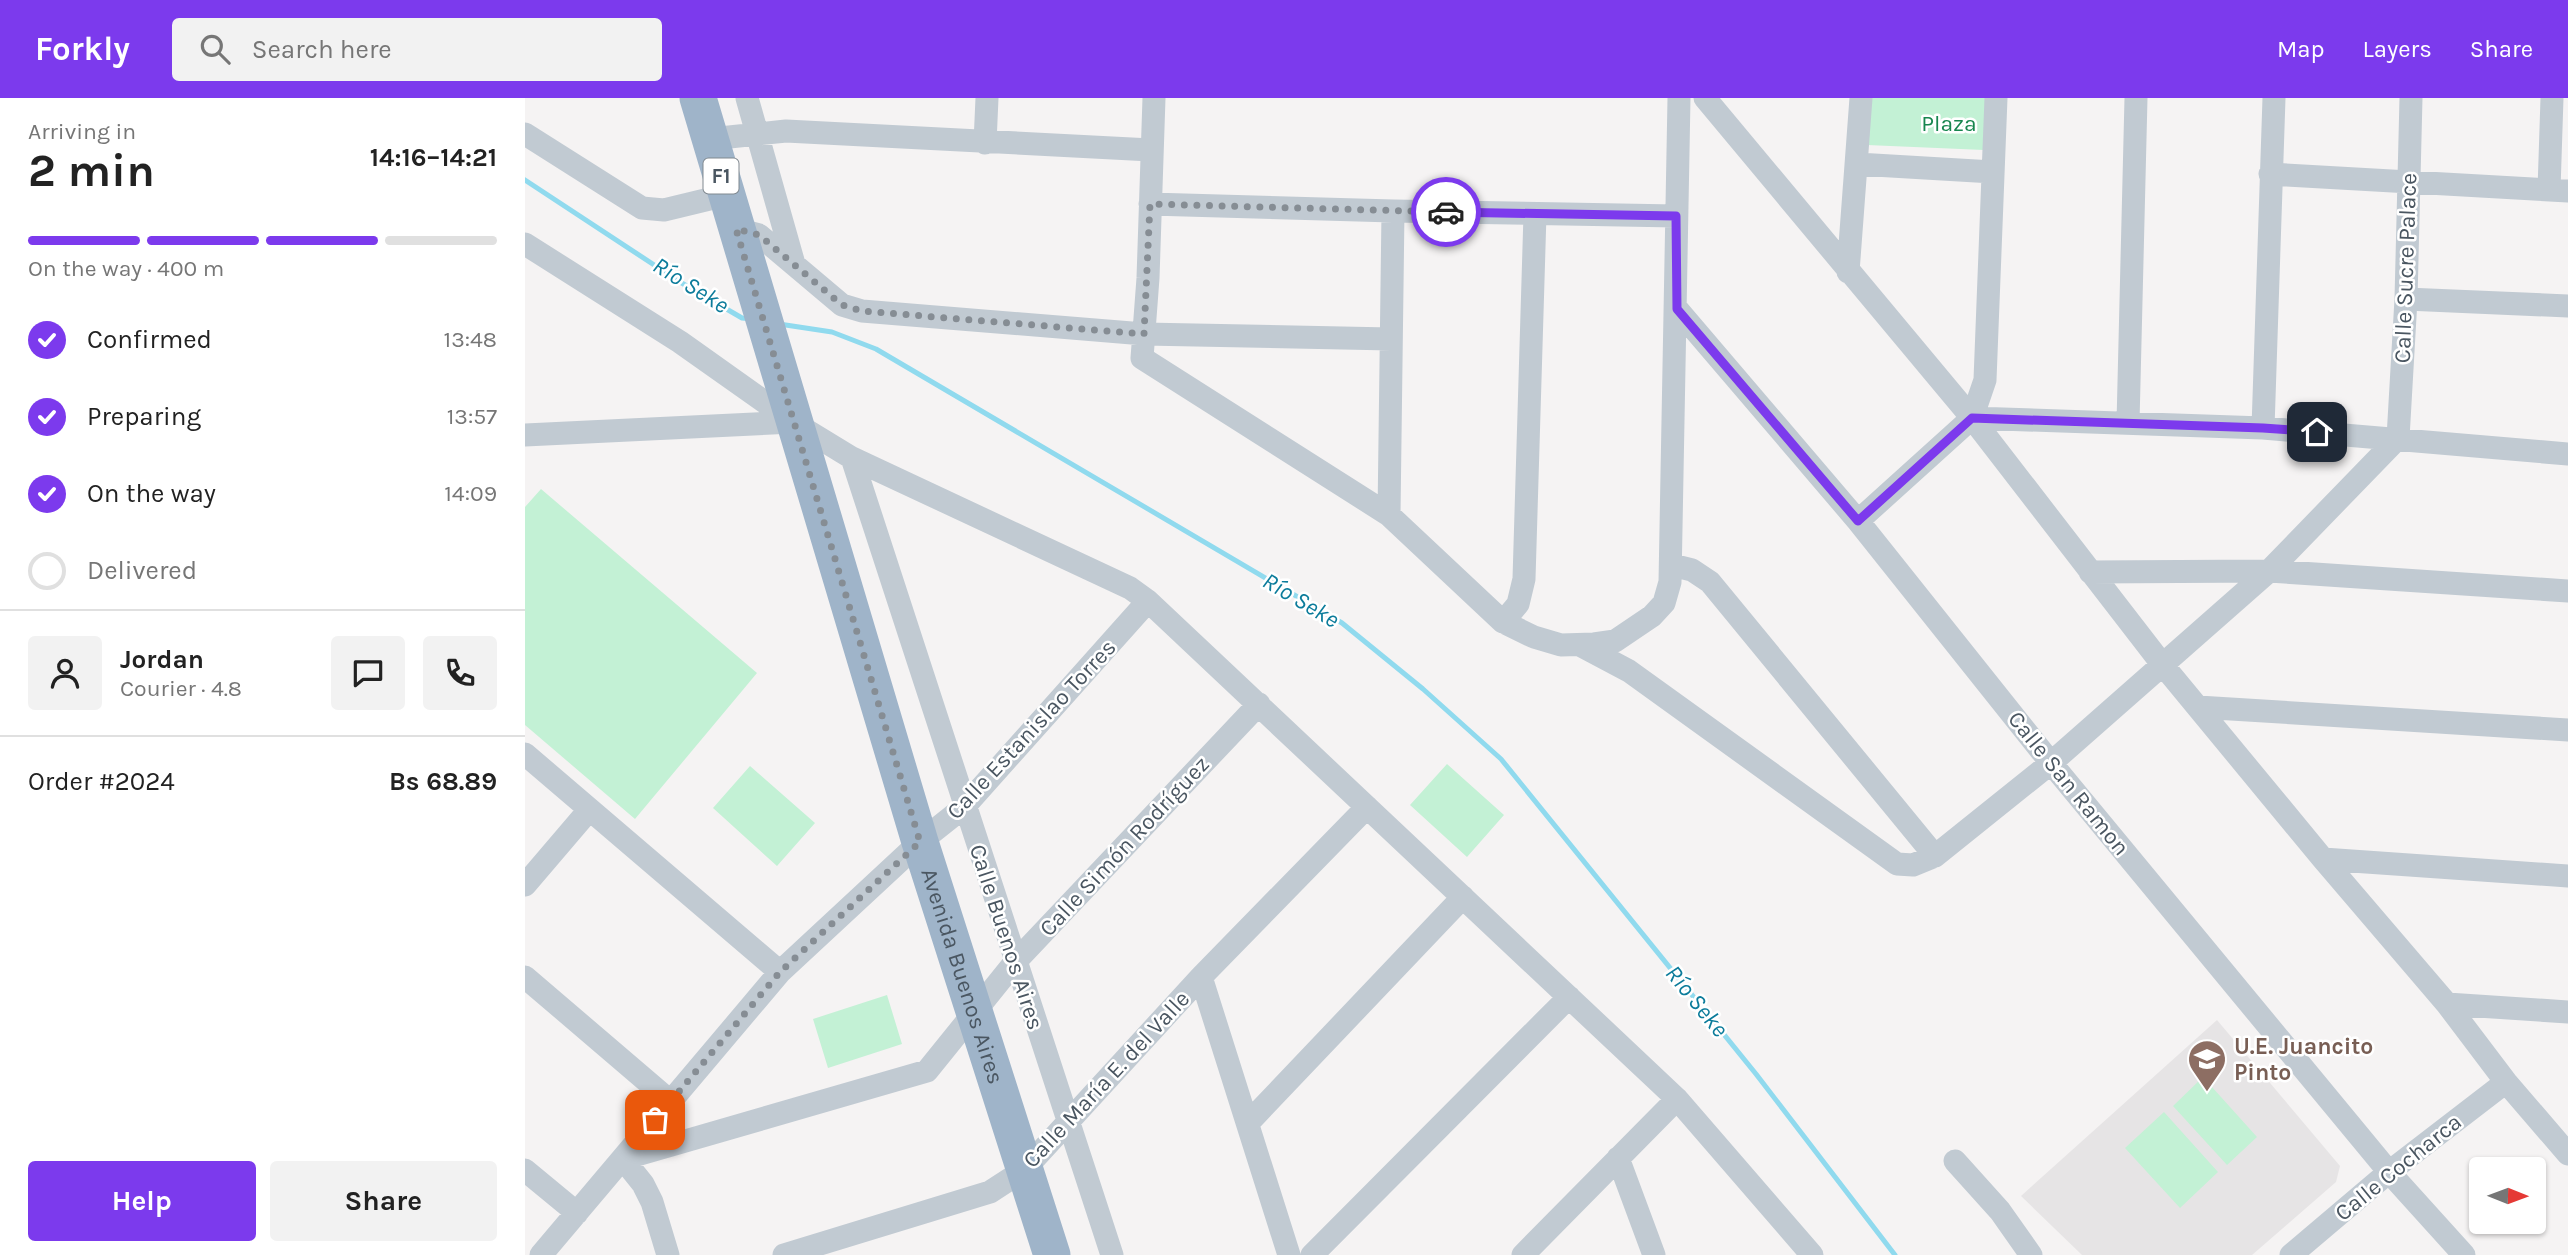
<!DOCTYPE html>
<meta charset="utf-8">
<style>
body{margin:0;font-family:Karla,sans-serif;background:#f2f2f2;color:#222;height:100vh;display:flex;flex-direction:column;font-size:26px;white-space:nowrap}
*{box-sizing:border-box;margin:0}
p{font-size:23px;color:#767676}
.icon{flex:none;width:38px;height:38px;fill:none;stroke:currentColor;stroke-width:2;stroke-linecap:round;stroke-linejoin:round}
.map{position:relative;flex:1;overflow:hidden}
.drawer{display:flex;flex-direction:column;background:#fff;width:525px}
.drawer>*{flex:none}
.needle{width:46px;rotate:91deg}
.fabs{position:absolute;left:1944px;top:1059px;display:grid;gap:14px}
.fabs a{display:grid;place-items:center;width:77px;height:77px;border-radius:7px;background:#fff;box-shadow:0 2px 5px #0004;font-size:35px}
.pin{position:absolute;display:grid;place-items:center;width:60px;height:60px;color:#fff;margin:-30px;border-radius:14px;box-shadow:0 4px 10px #0006}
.courier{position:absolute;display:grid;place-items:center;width:70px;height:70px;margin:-35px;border:5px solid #7c3aed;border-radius:50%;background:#fff;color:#222;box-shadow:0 2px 9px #0007}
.summary em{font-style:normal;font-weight:700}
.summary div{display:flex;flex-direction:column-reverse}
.summary{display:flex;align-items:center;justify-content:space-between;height:119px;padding:0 28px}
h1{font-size:46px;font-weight:700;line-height:52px}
.bar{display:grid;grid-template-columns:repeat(4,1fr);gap:10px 7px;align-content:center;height:84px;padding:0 28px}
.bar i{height:9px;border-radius:5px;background:#e0e0e0}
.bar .selected{background:#7c3aed}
.bar p{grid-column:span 4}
.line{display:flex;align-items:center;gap:18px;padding:0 28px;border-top:2px solid #e0e0e0}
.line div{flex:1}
.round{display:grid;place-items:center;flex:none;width:74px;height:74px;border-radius:7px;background:#f2f2f2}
ol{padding:0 28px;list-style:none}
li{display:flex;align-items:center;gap:21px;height:77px}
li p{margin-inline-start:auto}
li .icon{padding:7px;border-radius:50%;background:#7c3aed;color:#fff;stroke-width:4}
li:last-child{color:#767676}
li i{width:38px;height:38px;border:4px solid #e0e0e0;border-radius:50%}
.action{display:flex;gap:14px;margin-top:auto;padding:14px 28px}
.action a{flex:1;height:80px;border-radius:7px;background:#7c3aed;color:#fff;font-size:28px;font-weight:700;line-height:80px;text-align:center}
.action a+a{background:#f2f2f2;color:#222}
header{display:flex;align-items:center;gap:42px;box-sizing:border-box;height:98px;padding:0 35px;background:#7c3aed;color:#fff}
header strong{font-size:33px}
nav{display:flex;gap:38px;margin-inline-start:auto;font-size:24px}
.search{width:490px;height:63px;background:#f2f2f2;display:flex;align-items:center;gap:18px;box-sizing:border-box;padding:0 24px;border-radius:7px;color:#767676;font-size:26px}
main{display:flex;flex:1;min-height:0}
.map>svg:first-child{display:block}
</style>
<header>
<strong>Forkly</strong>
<div class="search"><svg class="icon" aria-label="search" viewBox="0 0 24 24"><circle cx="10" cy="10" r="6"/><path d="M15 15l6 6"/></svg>Search here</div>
<nav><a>Map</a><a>Layers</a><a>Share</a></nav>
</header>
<main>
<section class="drawer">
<div class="summary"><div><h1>2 min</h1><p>Arriving in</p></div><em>14:16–14:21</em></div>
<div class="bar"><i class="selected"></i><i class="selected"></i><i class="selected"></i><i></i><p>On the way · 400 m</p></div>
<ol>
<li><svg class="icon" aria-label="check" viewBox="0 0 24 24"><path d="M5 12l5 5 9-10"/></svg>Confirmed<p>13:48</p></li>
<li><svg class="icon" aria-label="check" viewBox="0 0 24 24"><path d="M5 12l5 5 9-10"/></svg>Preparing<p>13:57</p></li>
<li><svg class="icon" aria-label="check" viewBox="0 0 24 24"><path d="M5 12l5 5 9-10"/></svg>On the way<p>14:09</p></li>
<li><i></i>Delivered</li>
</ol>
<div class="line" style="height:126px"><a class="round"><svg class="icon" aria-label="person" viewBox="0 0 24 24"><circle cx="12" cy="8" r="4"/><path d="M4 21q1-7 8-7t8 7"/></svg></a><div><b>Jordan</b><p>Courier · 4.8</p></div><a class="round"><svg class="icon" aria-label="chat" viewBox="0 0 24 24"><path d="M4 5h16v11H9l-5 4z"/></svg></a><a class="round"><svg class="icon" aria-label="phone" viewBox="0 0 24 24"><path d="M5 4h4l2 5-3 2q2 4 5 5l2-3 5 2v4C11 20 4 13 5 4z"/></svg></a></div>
<div class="line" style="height:91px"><div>Order #2024</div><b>Bs 68.89</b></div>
<div class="action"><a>Help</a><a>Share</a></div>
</section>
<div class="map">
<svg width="2043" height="1157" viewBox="0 0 2043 1157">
<rect width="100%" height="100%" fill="#f5f3f3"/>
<path fill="#e6e4e5" d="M1692 922 1815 1068 1811 1084 1727 1157H1557L1496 1098Z"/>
<path fill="#c3f1d5" d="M1345 0H1463L1459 52 1342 47Z
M16 391 232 575 110 721 0 627V409Z
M922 666 979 717 942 759 885 707Z
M225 668 290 725 252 768 188 710Z
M362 897 377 946 303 970 288 921Z
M1678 979 1732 1039 1702 1067 1648 1008Z
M1639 1014 1693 1074 1655 1110 1600 1050Z"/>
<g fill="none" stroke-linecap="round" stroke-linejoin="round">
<path stroke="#90daee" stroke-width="5" d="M0 82 155 184 217 220 227 221
M254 226 307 234 351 251 817 525 898 591 976 661 1231 976 1370 1157"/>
<path stroke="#c1cad2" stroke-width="23" d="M222 0 269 166
M629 0 623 180 617 260 864 417 978 524 1009 539 1036 547 1069 546 1090 543 1127 518 1139 505 1145 484 1154 0
M1180 0 1447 320 1637 566 1798 761 1922 906 1981 984 2043 1056
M0 36 117 110 139 112 201 97
M185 41 261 33 626 52
M460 45 462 0
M1332 66 1468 74
M1745 76 2043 93
M2024 92 2027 0
M625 106 868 113 1151 118
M211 131 234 137 317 207 337 213 619 236 866 241
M0 146 155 244 268 324 327 360 605 490 623 503 1152 1001 1287 1157
M1323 174 1336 0
M1881 201 2043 208
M1152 211 1333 423 1526 665 1864 1074 1939 1157
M1447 320 1738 330 2043 356
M1603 325 1611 0
M1738 330 1749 0
M0 337 268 324
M327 360 587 1157
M864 417 868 113
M1333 423 1447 320 1460 282 1471 0
M1147 467 1167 472 1185 484 1410 758
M1565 474 1744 473 2043 493
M978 524 993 506 999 481 1010 116
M1055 547 1104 573 1372 766 1388 767 1410 758 1526 665 1744 473 1873 340 1881 201 1886 0
M1673 609 2043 632
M0 656 255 874
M1798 761 2043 778
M0 787 64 712
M0 879 145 1003
M676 879 764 1157
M1922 906 2043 914
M724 1024 938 799
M1093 1060 1129 1157
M1430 1063 1475 1113 1506 1157
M0 1072 52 1115
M16 1157 255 874 395 744 439 709 623 503
M143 1157 127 1104 118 1086 98 1061 402 973 490 864 734 606
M259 1157 465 1094 499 1072 676 879 842 709
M787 1157 1044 899
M998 1157 1152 1001
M1766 1157 1864 1074 1981 984"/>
<path stroke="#9fb4c9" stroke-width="37" id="s1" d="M173 0 395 744 527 1157"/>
</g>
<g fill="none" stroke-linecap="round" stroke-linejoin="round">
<path stroke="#868d94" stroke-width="7" stroke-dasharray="0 12.6" d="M130 1022 255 874 395 744 211 131 234 137 317 207 337 213 619 236 625 106 921 114"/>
<path stroke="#7c3aed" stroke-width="9" d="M921 114 1151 118 1152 211 1333 423 1447 320 1738 330 1792 334"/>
</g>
<defs>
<symbol id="school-pin" viewBox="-11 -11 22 30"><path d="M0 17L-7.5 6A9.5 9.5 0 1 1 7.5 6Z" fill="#8d6e63" stroke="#fff"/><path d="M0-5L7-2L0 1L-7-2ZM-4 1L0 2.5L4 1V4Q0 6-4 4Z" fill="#fff"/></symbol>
</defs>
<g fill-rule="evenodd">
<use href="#school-pin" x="1660" y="939" width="44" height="60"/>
</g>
<g text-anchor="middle" stroke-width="5" stroke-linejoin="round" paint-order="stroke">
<rect fill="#fff" stroke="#808990" stroke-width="2" x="178.5" y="60.5" width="35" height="35" rx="5"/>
<g font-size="21" font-weight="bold" fill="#4a5661">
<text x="196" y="85">F1</text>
</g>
<g font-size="23" fill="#17864f" stroke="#fff">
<text x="1424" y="33">Plaza</text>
</g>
<g font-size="23" fill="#4a5661" stroke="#fff">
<text transform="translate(1880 170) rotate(-88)" y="8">Calle Sucre Palace</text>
<text transform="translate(506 631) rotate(-47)" y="8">Calle Estanislao Torres</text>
<text transform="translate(1544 685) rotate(51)" y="8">Calle San Ramon</text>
<text transform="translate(599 748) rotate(-47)" y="8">Calle Simón Rodríguez</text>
<text transform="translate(482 839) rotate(72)" y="8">Calle Buenos Aires</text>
<text dy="8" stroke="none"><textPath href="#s1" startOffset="917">Avenida Buenos Aires</textPath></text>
<text transform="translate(581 981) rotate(-47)" y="8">Calle María E. del Valle</text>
<text transform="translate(1873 1069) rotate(-39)" y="8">Calle Cocharca</text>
</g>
<g font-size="23" font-weight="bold" fill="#785e54" stroke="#fff" text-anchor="start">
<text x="1709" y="956">U.E. Juancito<tspan x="1709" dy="26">Pinto</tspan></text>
</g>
<g font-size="24" font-style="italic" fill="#0c7c9b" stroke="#fff">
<text transform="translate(166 187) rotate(32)" y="8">Río Seke</text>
<text transform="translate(776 502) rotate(31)" y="8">Río Seke</text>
<text transform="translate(1172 903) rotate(51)" y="8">Río Seke</text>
</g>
</g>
</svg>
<div class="fabs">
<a><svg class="needle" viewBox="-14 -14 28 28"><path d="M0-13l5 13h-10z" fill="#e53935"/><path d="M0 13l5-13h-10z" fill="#767676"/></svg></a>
</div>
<div class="pin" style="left:130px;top:1022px;background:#ea580c"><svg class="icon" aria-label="bag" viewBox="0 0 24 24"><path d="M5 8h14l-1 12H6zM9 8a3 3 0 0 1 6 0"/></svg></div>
<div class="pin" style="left:1792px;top:334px;background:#1f2937"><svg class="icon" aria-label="home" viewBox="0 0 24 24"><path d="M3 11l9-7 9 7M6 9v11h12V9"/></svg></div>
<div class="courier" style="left:921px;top:114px"><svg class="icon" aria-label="car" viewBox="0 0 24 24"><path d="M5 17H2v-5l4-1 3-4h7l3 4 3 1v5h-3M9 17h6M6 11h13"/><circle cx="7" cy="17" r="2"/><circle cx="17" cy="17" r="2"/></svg></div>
</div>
</main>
